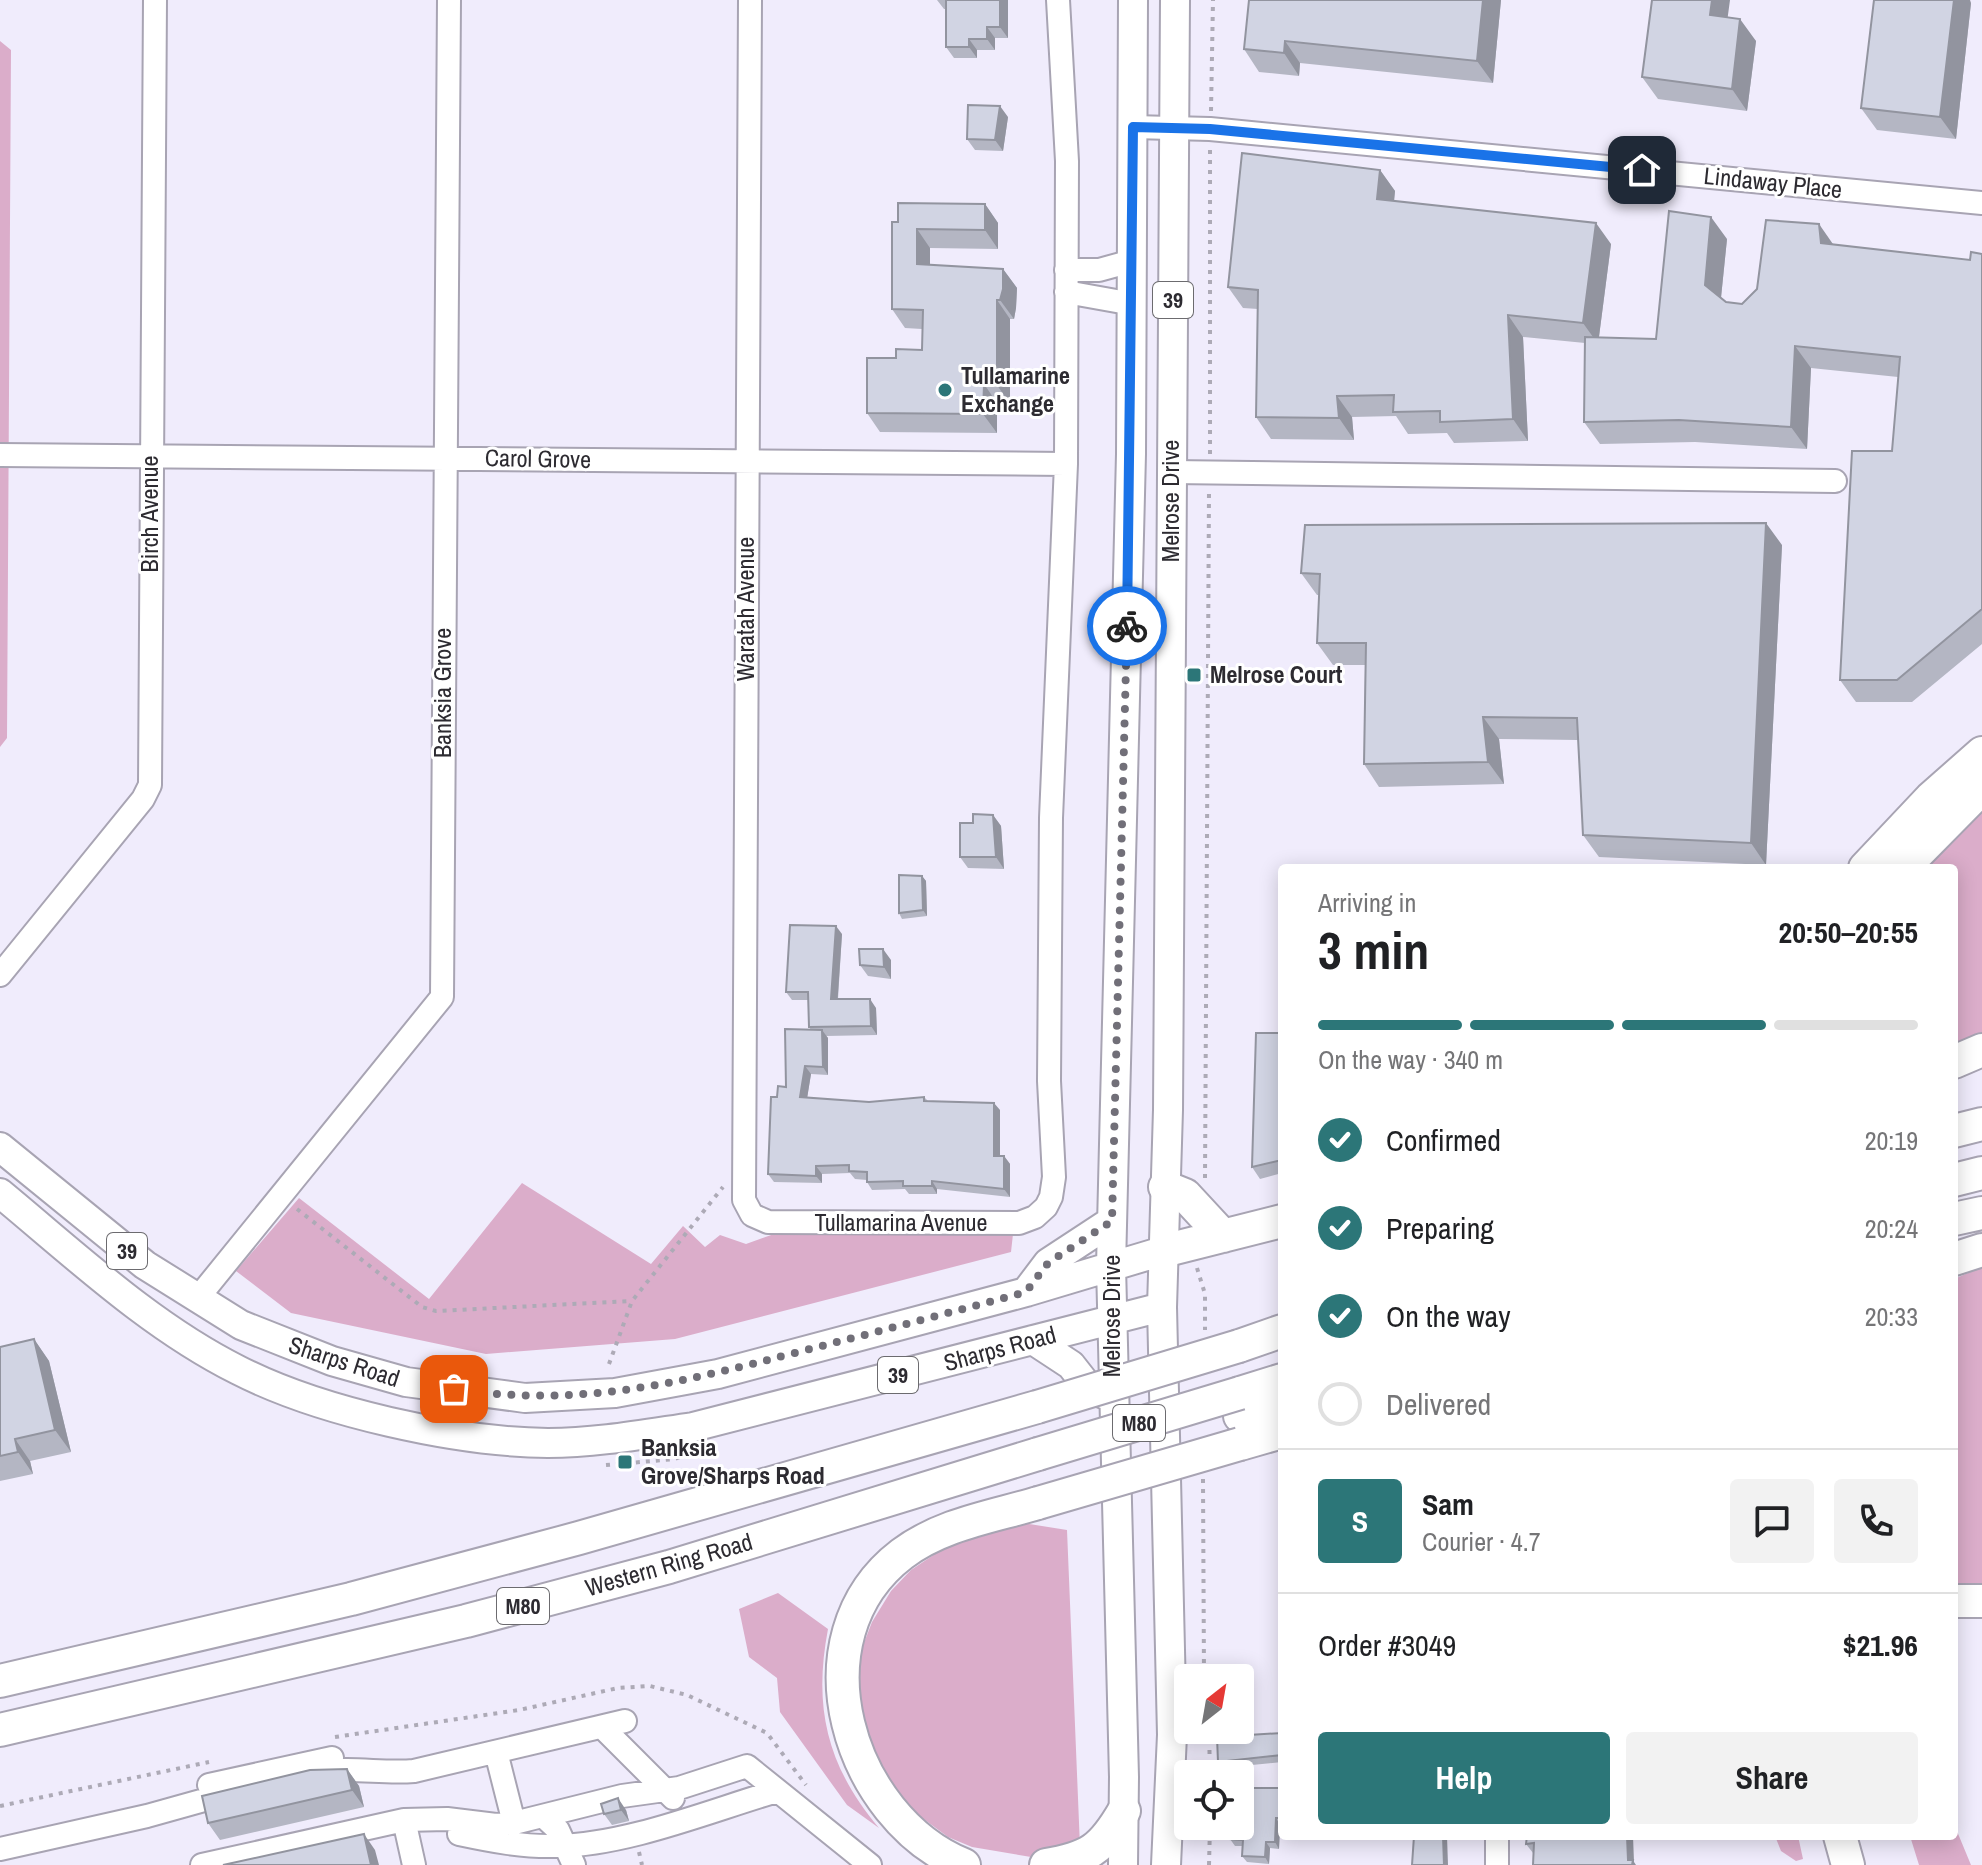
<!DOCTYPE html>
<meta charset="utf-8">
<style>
body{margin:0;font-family:"Archivo Narrow",sans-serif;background:#f2f2f2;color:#202124;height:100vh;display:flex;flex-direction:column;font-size:30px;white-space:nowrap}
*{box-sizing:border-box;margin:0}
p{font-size:26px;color:#757577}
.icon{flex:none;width:44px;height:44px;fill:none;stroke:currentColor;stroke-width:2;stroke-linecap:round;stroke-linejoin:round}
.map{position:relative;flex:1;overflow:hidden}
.side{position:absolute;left:1278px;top:864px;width:680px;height:976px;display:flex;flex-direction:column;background:#fff;border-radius:8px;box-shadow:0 4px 20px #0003}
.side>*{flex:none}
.needle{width:52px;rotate:31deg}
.tools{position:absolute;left:1174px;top:1664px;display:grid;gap:16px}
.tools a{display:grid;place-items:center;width:80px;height:80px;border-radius:8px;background:#fff;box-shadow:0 4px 20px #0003;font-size:40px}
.pin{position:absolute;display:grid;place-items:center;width:68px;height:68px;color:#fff;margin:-34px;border-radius:16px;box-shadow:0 4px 12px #0006}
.courier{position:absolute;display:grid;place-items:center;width:80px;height:80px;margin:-40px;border:6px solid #1a73e8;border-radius:50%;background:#fff;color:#222;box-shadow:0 2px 10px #0007}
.overview em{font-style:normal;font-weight:700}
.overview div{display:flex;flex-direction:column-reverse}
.overview{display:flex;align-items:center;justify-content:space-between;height:136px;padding:0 40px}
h1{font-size:52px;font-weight:700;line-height:60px}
.bar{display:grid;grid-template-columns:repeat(4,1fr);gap:12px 8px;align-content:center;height:96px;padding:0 40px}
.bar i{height:10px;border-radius:6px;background:#e0e0e0}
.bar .active{background:#2c7678}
.bar p{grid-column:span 4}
.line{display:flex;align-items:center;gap:20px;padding:0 40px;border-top:2px solid #e0e0e0}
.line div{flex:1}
.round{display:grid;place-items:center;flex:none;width:84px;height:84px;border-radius:8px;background:#f2f2f2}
ol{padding:0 40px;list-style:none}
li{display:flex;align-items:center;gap:24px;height:88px}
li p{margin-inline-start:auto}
li .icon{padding:8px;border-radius:50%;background:#2c7678;color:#fff;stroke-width:4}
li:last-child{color:#757577}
li i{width:44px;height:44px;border:4px solid #e0e0e0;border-radius:50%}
.cta{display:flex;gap:16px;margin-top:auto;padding:16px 40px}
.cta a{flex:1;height:92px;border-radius:8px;background:#2c7678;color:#fff;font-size:32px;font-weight:700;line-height:92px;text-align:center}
.cta a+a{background:#f2f2f2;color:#202124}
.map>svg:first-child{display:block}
</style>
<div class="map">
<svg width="1982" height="1865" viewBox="0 0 1982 1865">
<rect width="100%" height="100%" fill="#f0ecfc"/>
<path fill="#dbadca" d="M0 41 11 50 7 738 0 747Z
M1982 808V1039L1954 1052V868H1925Z
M522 1183 651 1264 683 1226 705 1247 720 1235 746 1244 774 1234H1013L1011 1252 675 1339 486 1354 291 1313 236 1271 299 1198 429 1299Z
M1982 1267V1590L1954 1593V1279Z
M1023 1523 1067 1530 1080 1847 1037 1858 972 1847 948 1837 898 1800 862 1734 857 1661 872 1622 891 1591 911 1570 944 1548 981 1531Z
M778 1593 828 1629C813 1708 827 1766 879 1828L847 1805 780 1712 777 1678 749 1657 739 1609Z
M1954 1824 1971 1865H1919L1910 1836H1954Z
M1775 1836H1798L1803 1859 1796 1861 1781 1851Z"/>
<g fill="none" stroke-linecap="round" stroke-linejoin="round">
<defs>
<path id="minor" d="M750 0 744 1200 752 1215 768 1222 1019 1223 1035 1217 1046 1207 1051 1197 1054 1177 1049 1081 1051 818 1066 464 1067 161 1058 0
M1133 127 1210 129 1982 203
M1066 270H1099L1132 261
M1066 292 1133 304
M0 455 1066 464
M1172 472 1835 481
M0 975 143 799 150 785 155 0
M197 1299 442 997 449 0
M602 1727 673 1798
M496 1752 514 1823
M317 1773C349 1766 381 1774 414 1771L625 1721
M209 1785 332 1758
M543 1816 558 1830 574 1865
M404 1820 414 1865
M459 1834C492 1841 523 1847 556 1846 627 1845 709 1811 777 1791
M1497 1836V1865
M0 1849 147 1816 233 1792
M202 1865 404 1820 447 1819 496 1825 514 1823 622 1796 679 1788 747 1766 870 1865"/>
<path id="major" d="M0 1147 145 1265 241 1325 332 1361 406 1382 525 1398 615 1393 718 1374 1026 1292 1163 1251
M0 1193C75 1255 150 1326 238 1370 320 1412 456 1442 548 1443 597 1443 645 1434 693 1427L1162 1307
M1026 1292 1048 1263 1112 1221
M1033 1340 1071 1365 1089 1388 1111 1397
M1123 1865 1124 1777 1111 1266 1131 454 1133 0
M1166 1865 1172 1735 1162 1307 1168 1110 1175 0"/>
<path id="highway" d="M1865 868 1931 798 1982 753
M1903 868 1982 788
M1954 1062 1982 1050
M1954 1131 1982 1124
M1954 1180 1982 1173
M1165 1187 1185 1195 1223 1236
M1954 1219 1982 1213
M1163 1251 1282 1221
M1954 1259 1982 1250
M1239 1346 1282 1331
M1240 1393 1282 1380
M1240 1416 1282 1404
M1240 1444 1282 1432
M1954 1601H1982
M0 1681 351 1599 579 1538 1037 1407
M0 1730 466 1621 669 1567 1038 1454
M1840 1836 1848 1865
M964 1865C848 1818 792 1638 902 1554 942 1524 991 1517 1038 1503
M1046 1865C1089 1858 1102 1849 1124 1811"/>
</defs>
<use href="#minor" stroke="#a8a4b3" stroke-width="26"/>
<use href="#major" stroke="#a8a4b3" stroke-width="32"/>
<use href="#highway" stroke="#a8a4b3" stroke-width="36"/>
<path stroke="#adaab6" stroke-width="4" stroke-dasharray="4 6" stroke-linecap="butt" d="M1211 111 1213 0
M1210 454V147
M1205 1178 1209 491
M297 1209 422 1307 436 1311 632 1301
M1197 1268 1205 1294V1330
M609 1364 632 1301 723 1187
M606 1465 675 1459 692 1452
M1203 1479 1204 1678
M1209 1730 1210 1774
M335 1737 519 1710 618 1688 650 1686 687 1695 767 1733 806 1785
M0 1806 209 1762
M639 1852 642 1865
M1209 1865 1210 1826"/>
<use href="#minor" stroke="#fff" stroke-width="22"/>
<use href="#major" stroke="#fff" stroke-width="28"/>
<use href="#highway" stroke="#fff" stroke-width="32"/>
<defs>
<path id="highway-bridge" d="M1037 1407 1239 1346
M1038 1454 1240 1393
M1038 1503 1240 1444"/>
</defs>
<use href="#highway-bridge" stroke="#a8a4b3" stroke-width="36" stroke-linecap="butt"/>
<use href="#highway-bridge" stroke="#fff" stroke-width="32"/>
</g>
<path fill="#b4b6c3" d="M937 0H1008V38H995V50H977V58H954L946 47V9H944Z
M1249 0H1501L1493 83 1300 63 1299 76 1259 72 1244 49Z
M1971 3 1956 139 1877 130 1861 108Z
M1728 17 1756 41 1747 111 1658 99 1642 77Z
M1008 117 1003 151 975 150 967 139Z
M1380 170 1395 191 1394 201 1611 244 1599 337 1656 339 1727 239 1721 298 1726 302 1742 304 1834 245 1970 260 1982 254V644L1912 702H1856L1840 680 1892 451 1898 377 1811 368 1807 449 1695 442 1600 444 1584 422 1585 343 1523 337 1528 441 1454 443 1447 433 1408 434 1396 416 1352 417 1354 440 1271 439 1256 417 1258 309 1243 308 1228 287Z
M985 204 998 223V249L930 248V265L1003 269 1017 288 1016 308 1014 319H1010V404L997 403V433L880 432 867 413 896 358 922 350V329L905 328 892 309 898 222Z
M1782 545 1766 865 1599 857 1583 835 1578 740 1499 739 1504 784 1379 787 1364 764 1365 665H1333L1317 643 1319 595H1317L1301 573Z
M993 815 1001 826 1004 869 968 868 960 857Z
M922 876 926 881 927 916 902 919 899 913Z
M842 934 838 999 876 1008 877 1035 826 1036 828 1038V1075L811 1074 807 1098 869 1102 924 1097 928 1101 1000 1110V1156H1004L1010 1164V1197L937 1189V1194H909L905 1189 872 1190 867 1182V1180L855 1179 850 1173 822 1174V1183L774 1182 768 1174 777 1097 786 1087 811 1030 809 1027 808 1000H792L786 992Z
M891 960V979L868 976 860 965Z
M1282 1033V1173L1260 1179 1252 1167Z
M34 1339 49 1361 71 1452 30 1461 33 1474 0 1481V1347Z
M1282 1733V1762L1222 1768 1218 1762Z
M347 1769 359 1786 364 1807 220 1840 208 1823Z
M1282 1788V1825H1280L1279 1849 1270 1848 1269 1864 1247 1862 1242 1856 1243 1846H1235L1230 1839Z
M626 1810 629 1821 612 1825 604 1814Z
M1527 1836 1634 1862 1533 1853 1526 1844Z"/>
<path fill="#92949f" d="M1000 0H1008V38L1000 27Z
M1483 0H1501L1493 83 1477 61Z
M1712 0H1730L1725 37 1710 15Z
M1954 0H1970L1971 3 1956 139 1940 117Z
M1740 19 1756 41 1747 111 1732 89Z
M987 27 995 38V50L987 39Z
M969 39 977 50V58L969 47Z
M1285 41 1300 63 1299 76 1284 53Z
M1000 106 1008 117 1003 151 995 140Z
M1380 170 1395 191 1392 221 1377 199Z
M985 204 998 223V249L985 230Z
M1711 217 1727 239 1720 307 1705 285Z
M1596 223 1611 244 1598 344 1583 323Z
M1819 224 1835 247 1821 243Z
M917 229 930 248V283L917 264Z
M1003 269 1017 288 1016 308 1014 319 1000 300Z
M997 300 1010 319V404L997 385Z
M1508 315 1523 337 1528 441 1513 419Z
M1795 346 1811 368 1807 449 1791 427Z
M984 384 997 403V433L983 414Z
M1337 396 1352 417 1354 440 1339 418Z
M1766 523 1782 545 1766 865 1751 843Z
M1483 717 1499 739 1504 784 1488 762Z
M993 815 1001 826 1004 869 996 857Z
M922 876 926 881 927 916 923 910Z
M836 926 842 934 837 1008 831 999Z
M883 949 891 960V979L884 967Z
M870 999 876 1008 877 1035 871 1026Z
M822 1030 828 1038V1075L823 1067Z
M805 1066 811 1074 806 1105 800 1097Z
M994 1103 1000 1110V1164L994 1156Z
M1004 1156 1010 1164V1197L1004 1189Z
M816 1166 822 1174V1183L816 1176Z
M932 1181 937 1189V1194L932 1186Z
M34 1339 49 1361 71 1452 55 1430Z
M15 1439 30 1461 33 1474 18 1452Z
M347 1769 359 1786 364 1807 352 1790Z
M618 1798 626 1810 629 1821 621 1810Z
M1276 1818 1280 1825 1279 1849 1275 1842Z
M364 1834 375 1850 379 1865H371Z
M1443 1836H1447L1448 1865H1444Z
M1627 1836H1633L1634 1862 1636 1865H1632L1628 1860Z
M1266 1842 1270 1848 1269 1864 1265 1857Z"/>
<path fill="#d1d4e3" stroke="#92949f" stroke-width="2" d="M946 0H1000V27H987V39H969V47H946Z
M1249 0H1483L1477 61 1285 41 1284 53 1244 49Z
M1652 0H1712L1710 15 1740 19 1732 89 1642 77Z
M1874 0H1954L1940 117 1861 108Z
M968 105 1000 106 995 140 967 139Z
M1242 153 1380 170 1377 199 1596 223 1583 323 1508 315 1513 419 1440 422V411L1393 412 1394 395 1337 396 1339 418 1256 417 1258 290 1228 287Z
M898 203 985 204V230L917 229V264L1003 269V289L1000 300H997V385L984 384 983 414 867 413V358H896V349L922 350 923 310 892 309V222H898Z
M1669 211 1711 217 1705 285 1726 302 1742 304 1757 289 1766 220 1819 224 1821 243 1970 260 1971 252 1982 254V609L1897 680H1840L1852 451H1892L1900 357 1795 346 1791 427 1679 420 1584 422 1585 337 1656 339Z
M1766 523 1751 843 1583 835 1577 718 1483 717 1488 762 1364 764 1366 643H1317L1320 574 1301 573 1305 525Z
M973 814 993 815 996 857H960V823H973Z
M899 875 922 876 923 910 899 913Z
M790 925 836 926 831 999H870L871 1026 809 1027 808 992H786Z
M859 949H883L884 967 860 965Z
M785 1029 822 1030 823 1067 805 1066 800 1097 869 1102 924 1097V1101L994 1103V1156H1004V1189L932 1181V1186H903V1181L867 1182V1172L849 1171V1165L816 1166V1176L768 1174 771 1097H777L778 1086 786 1087Z
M1256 1033H1282V1160L1252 1167Z
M34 1339 55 1430 15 1439 18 1452 0 1456V1347Z
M1282 1733V1755L1218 1762 1217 1737Z
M347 1769 352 1790 208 1823 202 1796 310 1770Z
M1240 1788H1282V1818H1276L1275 1842H1266L1265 1857 1242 1856 1243 1840 1230 1839 1231 1826H1240Z
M618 1798 621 1810 604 1814 601 1804Z
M364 1834 371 1865H223Z
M1414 1836H1443L1444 1865H1412Z
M1527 1836H1627L1628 1860H1633L1632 1865H1533L1534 1843 1526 1844Z"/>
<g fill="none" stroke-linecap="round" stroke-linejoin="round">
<path stroke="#716f78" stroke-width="8" stroke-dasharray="0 14.4" d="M454 1389C581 1408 680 1383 802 1351 877 1332 952 1312 1026 1292L1048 1263 1112 1221 1127 626"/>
<path stroke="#1a73e8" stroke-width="10" d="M1127 626 1133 127 1210 129 1642 170"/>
</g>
<g fill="#2c7678" stroke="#fff" stroke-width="3">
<circle cx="945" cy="390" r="8"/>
<rect x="1186" y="667" width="16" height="16" rx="4"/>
<rect x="617" y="1454" width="16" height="16" rx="4"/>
</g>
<g text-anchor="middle" stroke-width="6" stroke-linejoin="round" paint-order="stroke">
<g fill="#fff" stroke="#6c6b6f" stroke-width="2">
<rect x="1153" y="282" width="40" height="36" rx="6"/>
<rect x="107" y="1233" width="40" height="36" rx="6"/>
<rect x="878" y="1357" width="40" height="36" rx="6"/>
<rect x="1113" y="1405" width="52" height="36" rx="6"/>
<rect x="497" y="1588" width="52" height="36" rx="6"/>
</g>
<g font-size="22" font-weight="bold" fill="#2d2b31">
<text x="1173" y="308">39</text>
<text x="127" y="1259">39</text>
<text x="898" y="1383">39</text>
<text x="1139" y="1431">M80</text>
<text x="523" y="1614">M80</text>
</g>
<g font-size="24" fill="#2d2b31" stroke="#fff">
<text transform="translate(1773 183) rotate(6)" y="8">Lindaway Place</text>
<text transform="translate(538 459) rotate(1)" y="8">Carol Grove</text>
<text transform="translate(1171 501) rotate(-90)" y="8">Melrose Drive</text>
<text transform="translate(150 514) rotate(-90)" y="8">Birch Avenue</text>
<text transform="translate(746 609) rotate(-90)" y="8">Waratah Avenue</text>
<text transform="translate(443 693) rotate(-90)" y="8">Banksia Grove</text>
<text x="901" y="1231">Tullamarina Avenue</text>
<text transform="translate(1112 1316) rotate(-90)" y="8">Melrose Drive</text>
<text transform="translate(1000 1349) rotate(-15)" y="8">Sharps Road</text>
<text transform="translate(344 1362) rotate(18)" y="8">Sharps Road</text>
<text transform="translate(669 1565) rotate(-16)" y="8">Western Ring Road</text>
</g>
<g font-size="24" font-weight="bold" fill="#2d2b31" stroke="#fff" text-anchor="start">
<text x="961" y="384">Tullamarine<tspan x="961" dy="28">Exchange</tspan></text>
<text x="1210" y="683">Melrose Court</text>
<text x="641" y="1456">Banksia<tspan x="641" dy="28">Grove/Sharps Road</tspan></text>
</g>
</g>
</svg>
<div class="tools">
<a><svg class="needle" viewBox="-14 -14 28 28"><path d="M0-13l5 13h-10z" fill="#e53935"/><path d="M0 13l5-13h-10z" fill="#757577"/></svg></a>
<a><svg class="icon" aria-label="locate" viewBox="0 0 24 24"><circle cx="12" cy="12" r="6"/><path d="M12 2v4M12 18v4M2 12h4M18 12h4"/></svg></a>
</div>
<div class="pin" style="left:454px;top:1389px;background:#ea580c"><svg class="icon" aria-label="bag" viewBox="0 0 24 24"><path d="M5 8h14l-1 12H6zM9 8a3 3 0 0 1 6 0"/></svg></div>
<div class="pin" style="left:1642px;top:170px;background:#1f2937"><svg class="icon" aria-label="home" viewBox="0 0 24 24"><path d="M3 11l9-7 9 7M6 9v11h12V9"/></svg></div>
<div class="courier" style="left:1127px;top:626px"><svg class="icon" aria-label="bike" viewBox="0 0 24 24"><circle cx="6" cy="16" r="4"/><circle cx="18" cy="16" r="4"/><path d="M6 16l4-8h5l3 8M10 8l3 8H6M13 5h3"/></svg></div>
<section class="side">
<div class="overview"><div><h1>3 min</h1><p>Arriving in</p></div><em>20:50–20:55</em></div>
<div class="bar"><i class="active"></i><i class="active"></i><i class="active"></i><i></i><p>On the way · 340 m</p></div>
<ol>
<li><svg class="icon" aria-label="check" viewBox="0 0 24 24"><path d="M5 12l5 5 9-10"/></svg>Confirmed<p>20:19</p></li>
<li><svg class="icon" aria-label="check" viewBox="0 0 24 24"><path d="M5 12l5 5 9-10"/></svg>Preparing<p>20:24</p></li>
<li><svg class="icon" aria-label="check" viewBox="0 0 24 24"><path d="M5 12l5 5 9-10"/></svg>On the way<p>20:33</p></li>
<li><i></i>Delivered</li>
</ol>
<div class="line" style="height:144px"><b class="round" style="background:#2c7678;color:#fff">S</b><div><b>Sam</b><p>Courier · 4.7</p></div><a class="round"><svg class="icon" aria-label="chat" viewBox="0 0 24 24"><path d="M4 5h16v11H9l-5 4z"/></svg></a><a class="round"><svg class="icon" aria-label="phone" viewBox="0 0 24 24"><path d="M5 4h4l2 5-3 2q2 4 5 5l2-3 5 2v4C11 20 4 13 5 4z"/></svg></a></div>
<div class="line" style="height:104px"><div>Order #3049</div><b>$21.96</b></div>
<div class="cta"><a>Help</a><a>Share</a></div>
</section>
</div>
